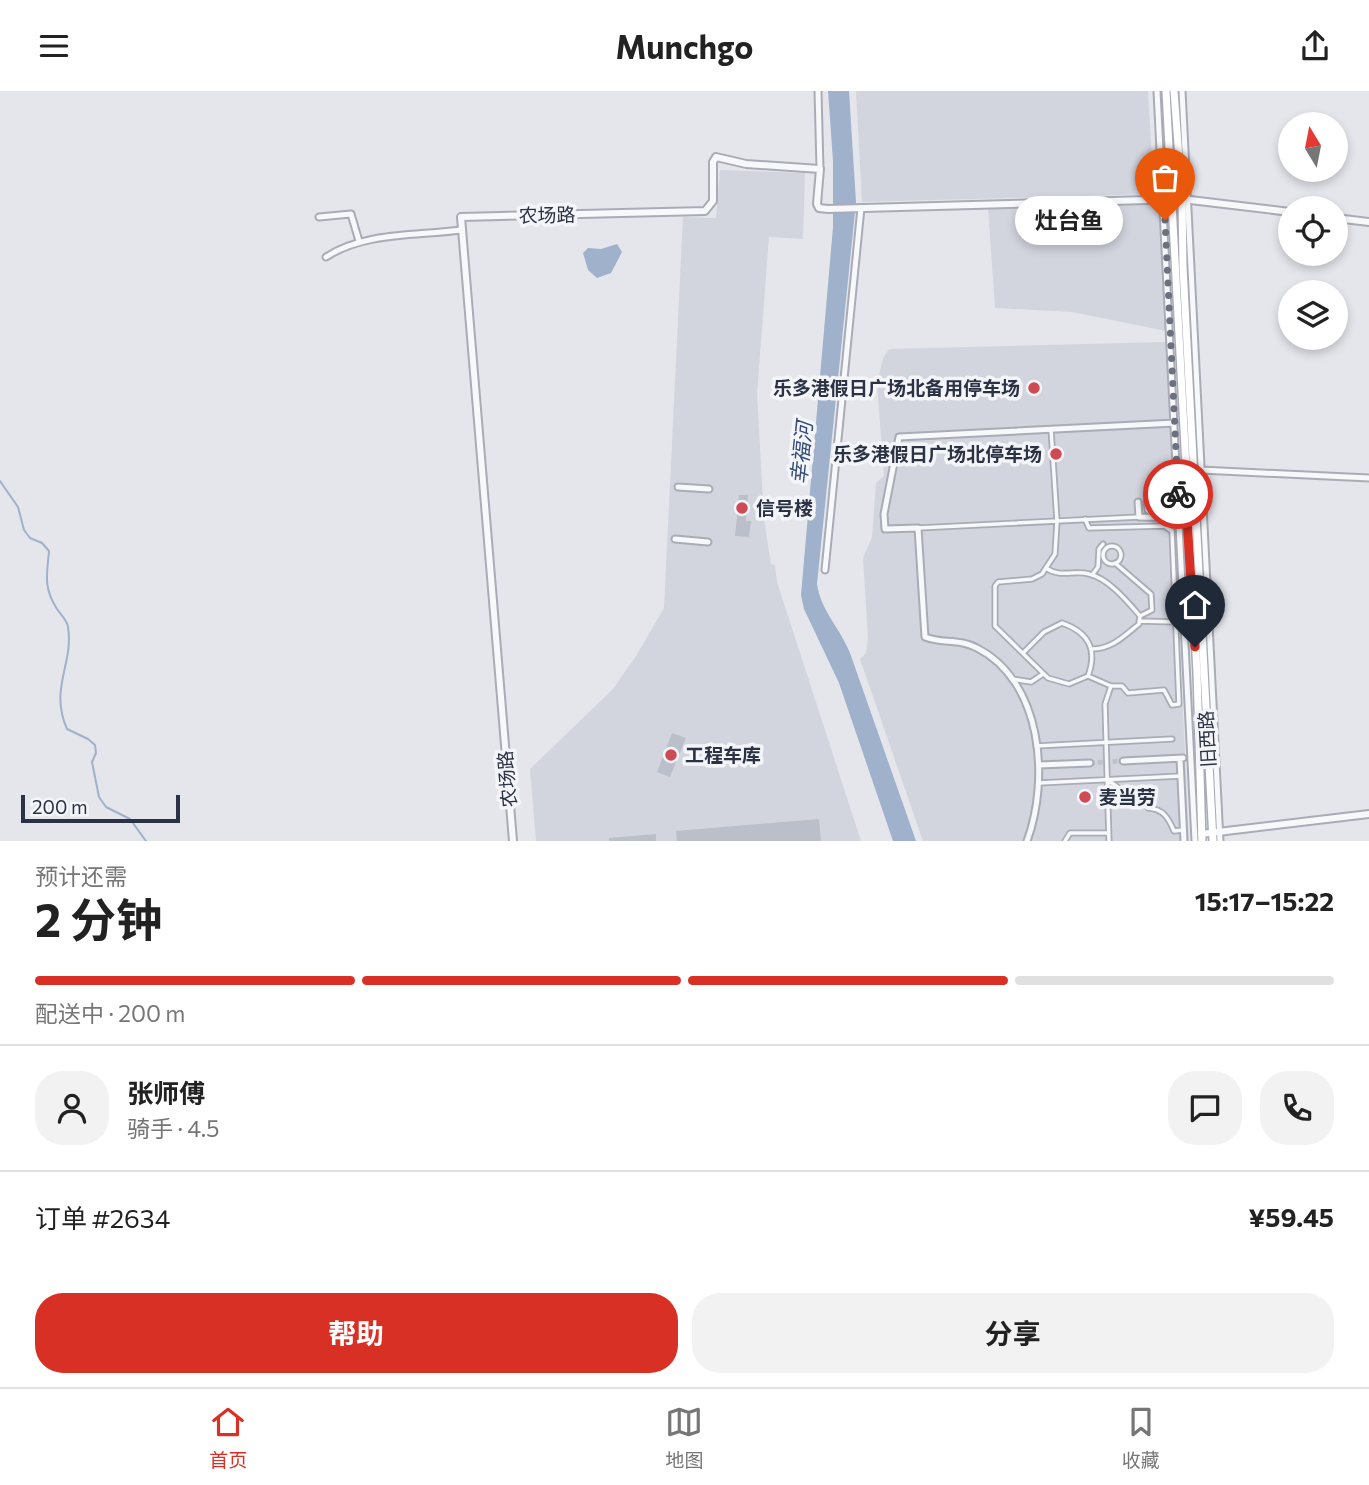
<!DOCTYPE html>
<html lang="zh">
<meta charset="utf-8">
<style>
body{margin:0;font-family:Commissioner,"Noto Sans SC",sans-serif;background:#f2f2f2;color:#222;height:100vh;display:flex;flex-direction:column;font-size:26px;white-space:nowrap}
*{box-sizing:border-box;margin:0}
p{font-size:23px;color:#767676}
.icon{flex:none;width:38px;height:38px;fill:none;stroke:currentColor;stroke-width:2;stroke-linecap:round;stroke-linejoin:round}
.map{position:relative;height:750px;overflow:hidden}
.panel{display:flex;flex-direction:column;background:#fff;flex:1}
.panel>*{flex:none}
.needle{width:46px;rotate:350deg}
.fabs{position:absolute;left:1278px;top:21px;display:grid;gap:14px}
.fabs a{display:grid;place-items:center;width:70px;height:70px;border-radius:50%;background:#fff;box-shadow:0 4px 10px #0003;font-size:35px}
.scale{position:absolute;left:21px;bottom:18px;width:159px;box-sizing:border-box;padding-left:7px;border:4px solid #2b3244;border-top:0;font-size:19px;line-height:24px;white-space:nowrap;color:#2b3244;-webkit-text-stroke:5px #f4f5f9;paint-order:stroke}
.pin{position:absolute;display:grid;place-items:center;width:60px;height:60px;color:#fff;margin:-72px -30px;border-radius:50% 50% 50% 0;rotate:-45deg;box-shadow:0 0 7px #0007}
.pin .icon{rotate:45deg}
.courier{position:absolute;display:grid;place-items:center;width:70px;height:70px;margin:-35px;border:5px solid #d93025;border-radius:50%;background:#fff;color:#222;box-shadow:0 2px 9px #0007}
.bubble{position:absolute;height:49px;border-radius:24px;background:#fff;box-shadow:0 4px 10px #0003;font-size:23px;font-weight:700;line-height:49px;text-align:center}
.summary em{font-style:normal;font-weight:700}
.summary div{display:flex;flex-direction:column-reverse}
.summary{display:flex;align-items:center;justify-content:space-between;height:119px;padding:0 35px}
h1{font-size:46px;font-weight:700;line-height:52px}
.bar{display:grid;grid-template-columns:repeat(4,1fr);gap:10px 7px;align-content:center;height:84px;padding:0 35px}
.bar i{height:9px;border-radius:5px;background:#e0e0e0}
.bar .current{background:#d93025}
.bar p{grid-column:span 4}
.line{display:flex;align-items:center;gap:18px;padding:0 35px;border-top:2px solid #e0e0e0}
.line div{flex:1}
.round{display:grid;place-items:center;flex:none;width:74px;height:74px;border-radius:28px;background:#f2f2f2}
.cta{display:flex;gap:14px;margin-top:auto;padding:14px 35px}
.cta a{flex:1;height:80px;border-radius:28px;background:#d93025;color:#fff;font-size:28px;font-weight:700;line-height:80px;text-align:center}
.cta a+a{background:#f2f2f2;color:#222}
header{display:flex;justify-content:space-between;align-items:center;height:91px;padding:0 35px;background:#fff;font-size:32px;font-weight:700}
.tabs{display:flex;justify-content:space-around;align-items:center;height:98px;border-top:2px solid #e0e0e0;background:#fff;font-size:19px;color:#767676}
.tabs a{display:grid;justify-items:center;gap:4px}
.tabs .current{color:#d93025}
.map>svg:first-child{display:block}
</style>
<header><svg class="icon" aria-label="menu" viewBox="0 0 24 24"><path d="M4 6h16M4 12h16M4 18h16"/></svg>Munchgo<svg class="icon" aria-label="share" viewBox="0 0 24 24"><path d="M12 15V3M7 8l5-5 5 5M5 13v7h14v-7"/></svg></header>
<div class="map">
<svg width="1369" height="750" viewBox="0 0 1369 750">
<rect width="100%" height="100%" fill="#e4e6ec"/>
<path fill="#d2d5de" d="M856 0H1148L1154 103 862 111Z
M720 79 805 82 803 148 769 146 757 303 764 428 771 473 775 474 777 491 861 750H536L530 678 613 598 636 565 664 517 683 126 716 127Z
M1161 111 1166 240 1072 221 995 217 988 117Z
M1166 251 1189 750H923L860 568 866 562 868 548 863 467 872 446 876 392 884 385 877 293 883 267 889 258Z"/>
<path fill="#a0b1cb" d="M828 0H849L856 111 817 493C821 520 840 537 850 562L916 750H893L839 592 804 518 801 504 833 136V70Z
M617 153 622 161 611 182 597 187 588 179 583 162 588 157 601 158Z"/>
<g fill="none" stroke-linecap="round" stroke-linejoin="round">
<path stroke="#a0b1cb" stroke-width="2" d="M0 390 18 416 24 439 30 447 42 452 49 460C47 484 43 496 57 518 61 524 67 529 68 536 74 573 49 597 67 638L88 648 95 654 96 662 92 671 99 706 106 716 130 728 146 750"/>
</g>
<path fill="#bbbfc9" d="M739 404H748L746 430H751L749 446 735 445Z
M672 642 686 647 670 686 657 681Z
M819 728 821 750H677L676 740Z
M656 743V750H609V747Z"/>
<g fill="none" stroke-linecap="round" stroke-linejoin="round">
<path stroke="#bfc2ca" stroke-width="5" stroke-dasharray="5 2.5" stroke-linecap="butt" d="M1090 672 1123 670"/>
<defs>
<path id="pedestrian" d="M1051 338 1057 430 1055 463 1042 483 1032 488 998 491 995 495V535L1048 587 1069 593 1088 585 1111 595 1105 613 1109 750
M1085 428 1089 437 1164 435 1172 440 1179 613 1172 614 1164 599 1128 602 1122 595H1111
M918 437 1139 426
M1103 464a9 9 0 1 1 18 0a9 9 0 1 1-18 0Z
M1115 472 1151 503 1152 519 1140 525
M1046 477C1060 487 1074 479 1089 483 1108 487 1128 511 1140 525L1139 533C1124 545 1112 558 1092 558
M1092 484 1098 476 1099 458 1103 453
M1139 530 1176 531
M1023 562 1044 541 1062 532C1088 541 1098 558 1088 585
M1012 588 1031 591 1043 583
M1036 655 1172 648
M1108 689 1139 712 1147 713 1148 717C1163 718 1168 726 1174 740L1184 739
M1039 692 1181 685
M1065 750 1070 742H1108"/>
<path id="minor" d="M818 0 820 78
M1157 0 1195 750
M1182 0 1220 750
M319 126 351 123 359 150
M326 166C364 141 416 145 461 139
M1201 379 1369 387
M678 396 709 398
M1138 411 1139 426 1191 427
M1147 411 1148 419 1153 423 1200 422
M675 448 708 451
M825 479 861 117
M1180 668 1184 750
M1123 670 1183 667
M1039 674 1090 672
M1027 750C1050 688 1042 590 977 557 958 547 942 553 925 546L918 437 885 438 884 423 899 346 1175 332"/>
<path id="tertiary" d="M1335 127 1369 131
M1201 743 1369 723
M513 750 461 126 705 120 713 110V71L716 66 746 73 820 78 817 113 819 117 828 118 1182 108 1290 121"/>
<path id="secondary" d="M1166 0 1197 582 1202 750
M1174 0 1182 108 1183 176 1213 750"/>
</defs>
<use href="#pedestrian" stroke="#a9acb6" stroke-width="7"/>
<use href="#minor" stroke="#a9acb6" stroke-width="9"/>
<use href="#tertiary" stroke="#a9acb6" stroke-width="10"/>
<use href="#secondary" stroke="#a9acb6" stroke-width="10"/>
<use href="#pedestrian" stroke="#f7f8fa" stroke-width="3.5"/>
<use href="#minor" stroke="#f7f8fa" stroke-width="5"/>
<use href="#tertiary" stroke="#f7f8fa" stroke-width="6"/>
<use href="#secondary" stroke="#fff" stroke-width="7"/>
</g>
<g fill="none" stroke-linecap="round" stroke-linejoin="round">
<path stroke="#6c717f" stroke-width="7" stroke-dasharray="0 12.6" d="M1165 129 1178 403"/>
<path stroke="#d93025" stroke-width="9" d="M1178 403 1179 427H1187L1195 556"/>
</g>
<g fill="#ce4b53" stroke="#f4f5f9" stroke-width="2.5">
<circle cx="1034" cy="297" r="7"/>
<circle cx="1056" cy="363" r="7"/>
<circle cx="742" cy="417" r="7"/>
<circle cx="671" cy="664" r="7"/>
<circle cx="1085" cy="706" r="7"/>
</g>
<g text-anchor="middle" stroke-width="7" stroke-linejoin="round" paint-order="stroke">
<g font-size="19" fill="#2b3244" stroke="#f4f5f9">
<text transform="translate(547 124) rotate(-1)" y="7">农场路</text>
<text transform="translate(1207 648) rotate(-93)" y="7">旧西路</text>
<text transform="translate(507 688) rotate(-95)" y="7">农场路</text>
</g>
<g font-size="19" font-weight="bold" fill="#2b3244" stroke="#f4f5f9" text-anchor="start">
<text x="1020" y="304" text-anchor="end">乐多港假日广场北备用停车场</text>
<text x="1042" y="370" text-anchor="end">乐多港假日广场北停车场</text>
<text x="756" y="424">信号楼</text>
<text x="685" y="671">工程车库</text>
<text x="1099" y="713">麦当劳</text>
</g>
<g font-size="21" font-style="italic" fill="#354d78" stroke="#f4f5f9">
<text transform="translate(802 362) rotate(-84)" y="7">幸福河</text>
</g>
</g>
</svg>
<div class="fabs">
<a><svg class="needle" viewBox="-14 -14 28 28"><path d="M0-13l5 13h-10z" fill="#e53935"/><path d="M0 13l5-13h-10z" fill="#767676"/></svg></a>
<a><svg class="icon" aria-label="locate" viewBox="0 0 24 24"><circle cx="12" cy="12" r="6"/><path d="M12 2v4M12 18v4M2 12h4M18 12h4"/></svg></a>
<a><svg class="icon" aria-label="layers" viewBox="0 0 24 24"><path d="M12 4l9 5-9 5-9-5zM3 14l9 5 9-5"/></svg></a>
</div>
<div class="scale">200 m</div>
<div class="pin" style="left:1165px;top:129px;background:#ea580c"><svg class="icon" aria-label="bag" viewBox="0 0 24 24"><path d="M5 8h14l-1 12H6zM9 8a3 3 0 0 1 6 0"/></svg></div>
<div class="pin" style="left:1195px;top:556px;background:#1f2937"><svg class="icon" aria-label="home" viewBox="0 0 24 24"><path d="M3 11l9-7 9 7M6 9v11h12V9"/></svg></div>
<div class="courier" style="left:1178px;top:403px"><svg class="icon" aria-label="bike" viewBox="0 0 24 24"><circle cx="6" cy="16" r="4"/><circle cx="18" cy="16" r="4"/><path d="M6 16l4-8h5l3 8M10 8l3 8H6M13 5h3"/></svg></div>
<div class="bubble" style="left:1015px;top:105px;width:108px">灶台鱼</div>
</div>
<section class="panel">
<div class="summary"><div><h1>2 分钟</h1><p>预计还需</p></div><em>15:17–15:22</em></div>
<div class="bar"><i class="current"></i><i class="current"></i><i class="current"></i><i></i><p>配送中 · 200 m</p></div>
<div class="line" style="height:126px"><a class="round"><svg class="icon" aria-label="person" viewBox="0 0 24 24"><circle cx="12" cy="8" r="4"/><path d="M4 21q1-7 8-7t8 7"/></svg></a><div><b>张师傅</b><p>骑手 · 4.5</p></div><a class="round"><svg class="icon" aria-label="chat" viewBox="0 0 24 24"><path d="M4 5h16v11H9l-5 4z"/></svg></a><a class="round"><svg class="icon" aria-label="phone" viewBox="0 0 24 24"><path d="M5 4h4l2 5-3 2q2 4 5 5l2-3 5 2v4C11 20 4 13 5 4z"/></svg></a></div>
<div class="line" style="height:91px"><div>订单 #2634</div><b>¥59.45</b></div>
<div class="cta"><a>帮助</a><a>分享</a></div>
</section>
<nav class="tabs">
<a class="current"><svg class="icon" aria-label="home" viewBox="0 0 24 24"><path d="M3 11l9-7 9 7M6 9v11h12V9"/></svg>首页</a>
<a><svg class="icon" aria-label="map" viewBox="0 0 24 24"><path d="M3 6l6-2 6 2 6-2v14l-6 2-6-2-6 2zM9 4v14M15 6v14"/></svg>地图</a>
<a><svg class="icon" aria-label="saved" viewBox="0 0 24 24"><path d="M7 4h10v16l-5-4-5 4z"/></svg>收藏</a>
</nav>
